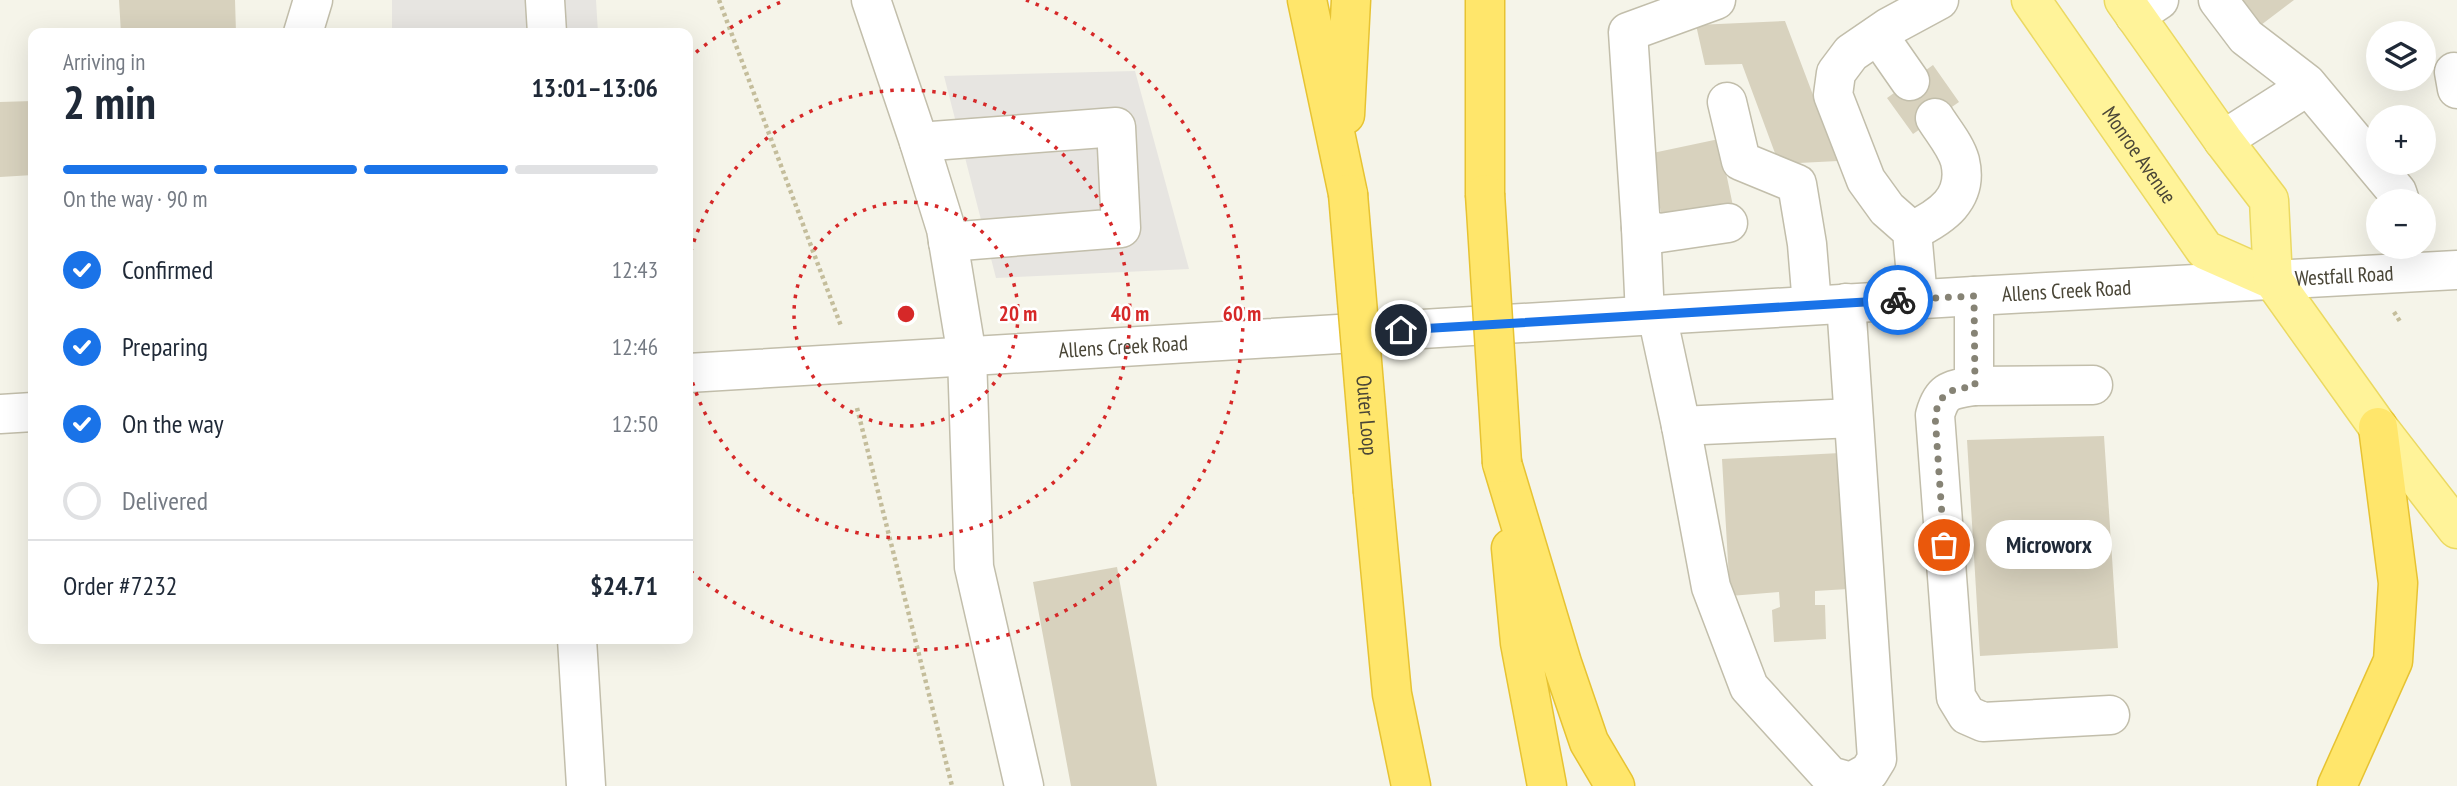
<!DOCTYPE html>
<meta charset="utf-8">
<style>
body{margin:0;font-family:"PT Sans Narrow",sans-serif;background:#f2f2f3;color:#1f2937;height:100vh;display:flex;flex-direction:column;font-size:26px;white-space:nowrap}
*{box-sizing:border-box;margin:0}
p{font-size:23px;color:#747a83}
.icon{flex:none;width:38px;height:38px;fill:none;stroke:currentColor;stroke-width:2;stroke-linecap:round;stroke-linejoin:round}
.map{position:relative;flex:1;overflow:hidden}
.drawer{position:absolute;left:28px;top:28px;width:665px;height:616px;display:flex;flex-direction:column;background:#fff;border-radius:14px;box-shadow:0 7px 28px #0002}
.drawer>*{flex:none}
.controls{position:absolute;left:2366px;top:21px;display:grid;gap:14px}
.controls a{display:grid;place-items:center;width:70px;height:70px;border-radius:50%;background:#fff;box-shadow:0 7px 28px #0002;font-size:35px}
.pin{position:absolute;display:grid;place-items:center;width:60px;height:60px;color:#fff;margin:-30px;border:4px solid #fff;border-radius:50%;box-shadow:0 2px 7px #0007}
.courier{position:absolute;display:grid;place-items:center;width:70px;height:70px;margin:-35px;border:5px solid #1a73e8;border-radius:50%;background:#fff;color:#222;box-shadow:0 2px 9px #0007}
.bubble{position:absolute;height:49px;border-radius:24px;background:#fff;box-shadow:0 7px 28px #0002;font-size:23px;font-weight:700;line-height:49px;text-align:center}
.head em{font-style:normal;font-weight:700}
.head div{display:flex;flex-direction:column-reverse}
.head{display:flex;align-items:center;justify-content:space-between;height:119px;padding:0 35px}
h1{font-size:46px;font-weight:700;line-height:52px}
.bar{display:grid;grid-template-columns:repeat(4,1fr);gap:10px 7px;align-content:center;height:84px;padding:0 35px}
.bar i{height:9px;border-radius:5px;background:#e0e1e3}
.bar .on{background:#1a73e8}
.bar p{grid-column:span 4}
.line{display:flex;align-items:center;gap:18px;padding:0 35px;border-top:2px solid #e0e1e3}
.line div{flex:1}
ol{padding:0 35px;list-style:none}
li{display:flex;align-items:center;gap:21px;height:77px}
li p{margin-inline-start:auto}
li .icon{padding:7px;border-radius:50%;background:#1a73e8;color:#fff;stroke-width:4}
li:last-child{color:#747a83}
li i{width:38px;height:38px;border:4px solid #e0e1e3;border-radius:50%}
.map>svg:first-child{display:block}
</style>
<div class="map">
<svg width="2457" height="786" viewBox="0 0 2457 786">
<rect width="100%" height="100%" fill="#f5f4e9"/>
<path fill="#e7e5e1" d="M392 0H596L598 33H392Z
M1135 71 1189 269 996 278 944 76Z"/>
<path fill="#d8d2be" d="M119 0H235L236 33H121Z
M2242 0H2294L2261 25Z
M1785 21 1838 161 1779 164 1742 64 1705 65 1696 25Z
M1933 65 1959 102 1913 134 1887 98Z
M33 101V175L0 177V102Z
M1719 139 1733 206 1663 221 1648 154Z
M2104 436 2118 648 1980 656 1967 440Z
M1840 453 1848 589 1815 591V605H1825L1826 639 1774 642 1772 610 1780 607 1779 592 1730 596 1722 459Z
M1117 567 1157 786H1071L1033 582Z"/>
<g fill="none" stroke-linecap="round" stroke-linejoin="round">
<defs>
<g id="minor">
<path d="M545 0 547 33"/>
<path d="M871 0 919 142 946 229 967 356 974 567 1024 786"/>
<path d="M2218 0 2246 37 2306 83 2397 192 2400 201"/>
<path d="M2135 16 2159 0"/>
<path d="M303 33 313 0"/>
<path d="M1878 35 1910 81"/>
<path d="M2454 72 2457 89"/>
<path d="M1727 102 1741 161 1797 184 1807 244 1812 305"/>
<path d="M2223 140 2308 86"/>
<path d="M919 142 1116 127 1121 228 948 242"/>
<path d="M1641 228 1660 233 1728 223"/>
<path d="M1912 231C1941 217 1969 199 1960 161 1956 146 1943 131 1935 118"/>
<path d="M1974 296V386C1950 390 1942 390 1935 415L1956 697 1967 715 1983 722 2110 715"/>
<path d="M1918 299 1912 231 1887 209 1866 180 1833 95 1836 73 1851 53 1889 27 1939 0"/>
<path d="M1657 315 1681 426 1711 587 1749 687 1830 776 1851 782 1869 772 1877 759 1846 303"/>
<path d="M1645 316 1641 228 1628 32 1716 0"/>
<path id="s1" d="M688 373 1974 296 2457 270"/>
<path d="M1974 386 2093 385"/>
<path d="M0 414 33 412"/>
<path d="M1681 426 1853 418"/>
<path d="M577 639 586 786"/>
</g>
<g id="major">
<path id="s2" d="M2031 0 2205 250 2273 280 2378 427 2457 529"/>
<path d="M2124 0 2223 140 2269 200 2273 280"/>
</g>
<path id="highway" d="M1307 0 1348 194
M1485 0V194
M1345 115 1351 0
M1502 463 1562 663 1589 742 1615 786
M1373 492 1392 694 1411 786
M1511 548 1520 643 1547 786
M2337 786 2393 661 2398 583 2378 427"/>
</defs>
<use href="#minor" stroke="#c2beab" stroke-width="41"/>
<use href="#major" stroke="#ebd962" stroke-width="41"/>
<use href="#highway" stroke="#e7c332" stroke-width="41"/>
<path stroke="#c4bd9b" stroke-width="4.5" stroke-dasharray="3.5 3.5" stroke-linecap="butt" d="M719 0 841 326
M2394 312 2401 323
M857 408 952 786"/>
<use href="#minor" stroke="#fff" stroke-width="38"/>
<use href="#major" stroke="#fff399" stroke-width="38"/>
<use href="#highway" stroke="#ffe66b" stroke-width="38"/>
<defs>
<g id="highway-bridge">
<path id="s3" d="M1348 194 1373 492"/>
<path d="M1485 194 1502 463"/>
</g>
</defs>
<use href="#highway-bridge" stroke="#e7c332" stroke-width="41" stroke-linecap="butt"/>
<use href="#highway-bridge" stroke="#ffe66b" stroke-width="38"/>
</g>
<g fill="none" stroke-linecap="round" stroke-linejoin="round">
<path stroke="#868375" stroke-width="7" stroke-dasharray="0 12.6" d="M1898 300 1974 296 1975 386C1950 390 1942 390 1935 415L1944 545"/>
<path stroke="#1a73e8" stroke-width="9" d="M1401 330 1898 300"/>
</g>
<g fill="none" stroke="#d62828" stroke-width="3.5" stroke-dasharray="3.5 7">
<circle cx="906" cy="314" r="112"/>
<path d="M688 262A224 224 0 1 1 688 366"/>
<path d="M688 59A336 336 0 0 1 786 0M1026 0A336 336 0 1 1 688 569"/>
</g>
<g text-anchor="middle" stroke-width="5" stroke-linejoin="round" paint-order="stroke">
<g font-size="21" fill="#4a4637" stroke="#fff">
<text dy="7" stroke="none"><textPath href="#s2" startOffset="189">Monroe Avenue</textPath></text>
<text dy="7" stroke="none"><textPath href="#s1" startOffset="1659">Westfall Road</textPath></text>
<text dy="7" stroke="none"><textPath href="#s1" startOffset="1381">Allens Creek Road</textPath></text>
<text dy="7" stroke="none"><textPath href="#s1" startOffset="436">Allens Creek Road</textPath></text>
<text dy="7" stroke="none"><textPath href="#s3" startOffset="222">Outer Loop</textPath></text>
</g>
</g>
<circle cx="906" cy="314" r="10" fill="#d62828" stroke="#fff" stroke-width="3.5"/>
<g font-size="21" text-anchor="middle" font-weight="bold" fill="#d62828" stroke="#fff" stroke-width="5" stroke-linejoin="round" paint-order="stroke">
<text x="1018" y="321">20 m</text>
<text x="1130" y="321">40 m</text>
<text x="1242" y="321">60 m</text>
</g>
</svg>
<div class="controls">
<a><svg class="icon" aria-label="layers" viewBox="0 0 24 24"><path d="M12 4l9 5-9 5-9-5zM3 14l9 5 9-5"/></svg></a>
<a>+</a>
<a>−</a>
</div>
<div class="pin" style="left:1944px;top:545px;background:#ea580c"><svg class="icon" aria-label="bag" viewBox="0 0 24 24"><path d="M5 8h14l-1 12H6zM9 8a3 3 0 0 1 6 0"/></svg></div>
<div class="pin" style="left:1401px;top:330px;background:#1f2937"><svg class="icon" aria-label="home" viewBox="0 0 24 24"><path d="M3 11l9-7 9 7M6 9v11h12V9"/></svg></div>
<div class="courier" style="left:1898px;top:300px"><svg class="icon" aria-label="bike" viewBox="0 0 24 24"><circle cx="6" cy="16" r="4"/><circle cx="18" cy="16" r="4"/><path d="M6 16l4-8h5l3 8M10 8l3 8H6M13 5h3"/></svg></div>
<div class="bubble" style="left:1986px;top:520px;width:126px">Microworx</div>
<section class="drawer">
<div class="head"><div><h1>2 min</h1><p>Arriving in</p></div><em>13:01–13:06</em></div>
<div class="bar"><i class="on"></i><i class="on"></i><i class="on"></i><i></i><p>On the way · 90 m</p></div>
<ol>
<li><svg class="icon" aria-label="check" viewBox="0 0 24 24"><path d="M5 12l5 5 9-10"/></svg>Confirmed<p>12:43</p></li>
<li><svg class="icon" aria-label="check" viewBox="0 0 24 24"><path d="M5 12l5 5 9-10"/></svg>Preparing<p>12:46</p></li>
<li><svg class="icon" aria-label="check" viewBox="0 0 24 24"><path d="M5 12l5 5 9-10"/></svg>On the way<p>12:50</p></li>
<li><i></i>Delivered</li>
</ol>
<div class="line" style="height:91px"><div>Order #7232</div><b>$24.71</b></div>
</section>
</div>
